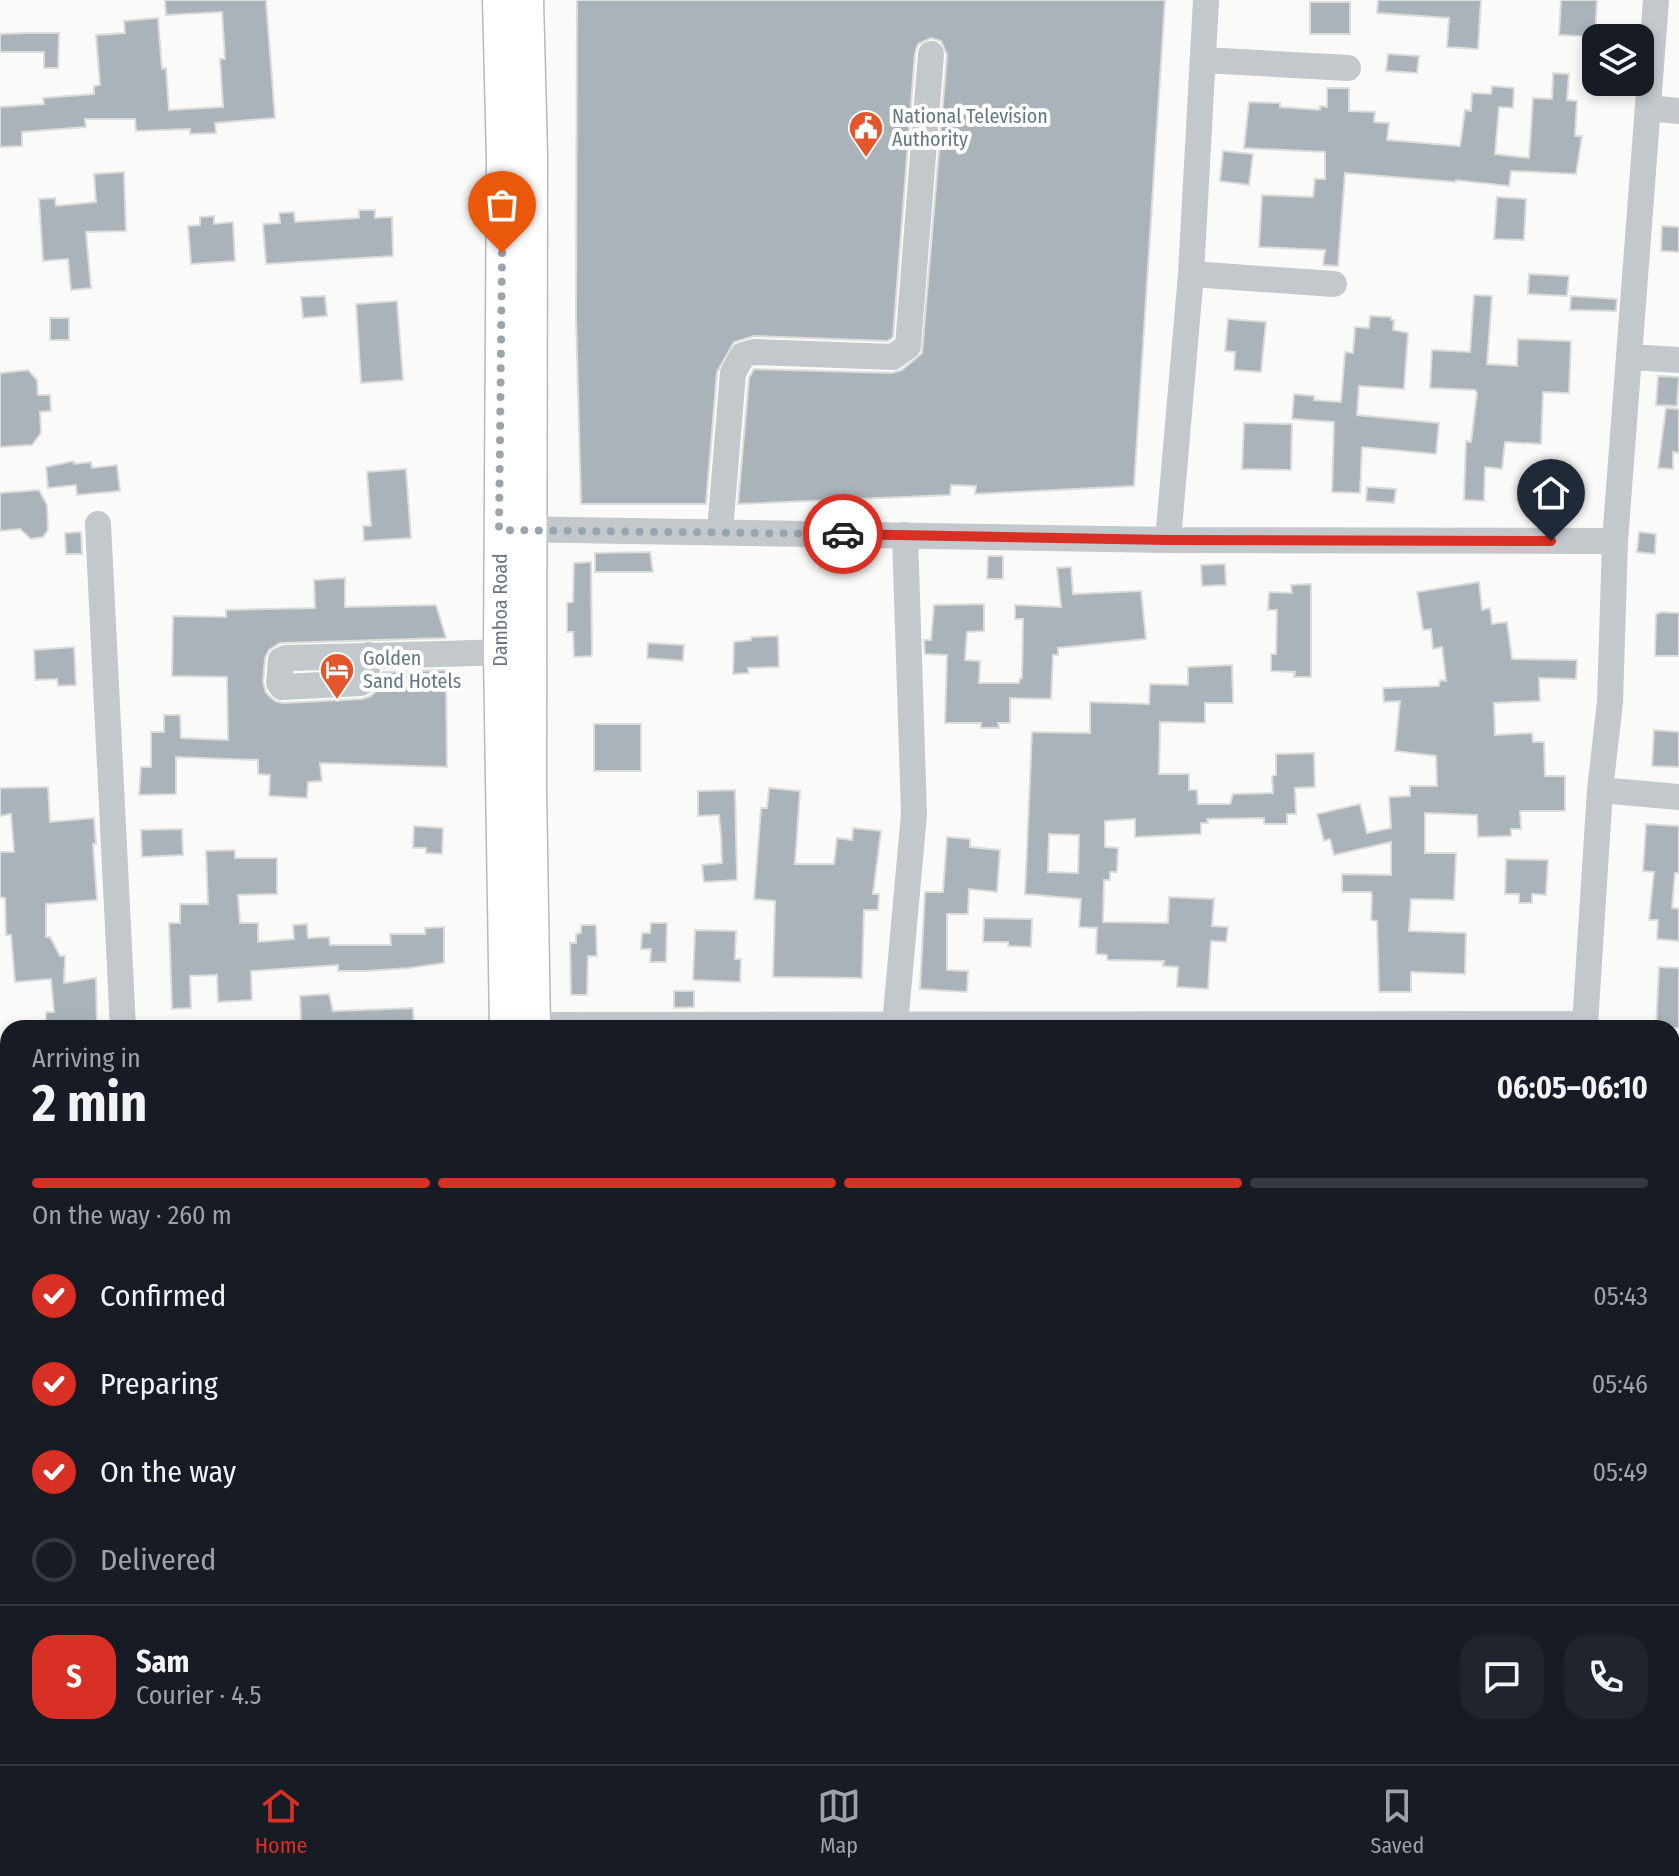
<!DOCTYPE html>
<meta charset="utf-8">
<style>
body{margin:0;font-family:"Fira Sans Condensed",sans-serif;background:#20242c;color:#f1f3f6;height:100vh;display:flex;flex-direction:column;font-size:30px;white-space:nowrap}
*{box-sizing:border-box;margin:0}
p{font-size:26px;color:#9ea1a6}
.icon{flex:none;width:44px;height:44px;fill:none;stroke:currentColor;stroke-width:2;stroke-linecap:round;stroke-linejoin:round}
.map{position:relative;flex:1;overflow:hidden}
.panel{position:absolute;left:0px;top:1020px;width:1680px;height:744px;display:flex;flex-direction:column;background:#171b24;border-radius:24px 24px 0 0;box-shadow:0 4px 12px #0003}
.panel>*{flex:none}
.fabs{position:absolute;left:1582px;top:24px;display:grid;gap:16px}
.fabs a{display:grid;place-items:center;width:72px;height:72px;border-radius:16px;background:#171b24;box-shadow:0 4px 12px #0003;font-size:40px}
.pin{position:absolute;display:grid;place-items:center;width:68px;height:68px;color:#fff;margin:-82px -34px;border-radius:50% 50% 50% 0;rotate:-45deg;box-shadow:0 0 8px #0007}
.pin .icon{rotate:45deg}
.courier{position:absolute;display:grid;place-items:center;width:80px;height:80px;margin:-40px;border:6px solid #d93025;border-radius:50%;background:#fff;color:#222;box-shadow:0 2px 10px #0007}
.summary em{font-style:normal;font-weight:700}
.summary div{display:flex;flex-direction:column-reverse}
.summary{display:flex;align-items:center;justify-content:space-between;height:136px;padding:0 32px}
h1{font-size:52px;font-weight:700;line-height:60px}
.bar{display:grid;grid-template-columns:repeat(4,1fr);gap:12px 8px;align-content:center;height:96px;padding:0 32px}
.bar i{height:10px;border-radius:6px;background:#363941}
.bar .current{background:#d93025}
.bar p{grid-column:span 4}
.line{display:flex;align-items:center;gap:20px;padding:0 32px;border-top:2px solid #363941}
.line div{flex:1}
.round{display:grid;place-items:center;flex:none;width:84px;height:84px;border-radius:24px;background:#20242c}
ol{padding:0 32px;list-style:none}
li{display:flex;align-items:center;gap:24px;height:88px}
li p{margin-inline-start:auto}
li .icon{padding:8px;border-radius:50%;background:#d93025;color:#fff;stroke-width:4}
li:last-child{color:#9ea1a6}
li i{width:44px;height:44px;border:4px solid #363941;border-radius:50%}
.tabs{display:flex;justify-content:space-around;align-items:center;height:112px;border-top:2px solid #363941;background:#171b24;font-size:22px;color:#9ea1a6}
.tabs a{display:grid;justify-items:center;gap:4px}
.tabs .current{color:#d93025}
.map>svg:first-child{display:block}
</style>
<div class="map">
<svg width="1679" height="1764" viewBox="0 0 1679 1764">
<rect width="100%" height="100%" fill="#fafaf8"/>
<path fill="#e8e9e9" d="M1679 1207V1764H1402L1397 1756H1672V1211Z"/>
<path fill="#aab3b9" stroke="#dcdcda" stroke-width="2" fill-rule="evenodd" d="M165 0H266L275 118 215 123 216 133 190 134V129L136 131 135 119H85L86 127 22 132V146L0 147V107L44 104 43 98 94 94V86L100 85 96 35 125 33 124 21 158 18 162 69 166 68 169 110 223 107 220 59H225L222 12 166 15Z
M577 0H1165L1134 486 975 494 976 486 951 485 950 495 738 504 749 378 754 369 892 373 902 370 922 353 947 55 941 41 931 38 918 44 915 53 893 337 888 341 754 336 734 342 717 372 706 504H581L576 317Z
M1378 0H1481L1478 49 1447 47 1449 18 1377 13Z
M1561 0H1597L1595 37 1559 35Z
M1310 2H1350V34H1310Z
M26 33H59L58 68H44V52H0V34Z
M1388 54 1419 56 1417 73 1386 71Z
M1553 73 1569 74 1567 100 1577 101 1575 136H1582L1576 174 1511 171 1509 186 1456 180V182L1345 173 1338 266 1323 265 1325 250 1259 247 1262 195 1313 197 1315 179H1325V152L1244 148 1249 102 1280 103V107L1320 110V106L1327 107V88H1349V111L1375 112 1374 122 1389 123 1387 140 1460 146 1465 110 1471 111 1472 93 1491 94 1492 86 1514 88 1513 108 1499 107 1495 154 1529 158 1533 98 1552 99Z
M1223 151 1253 154 1249 185 1220 181Z
M124 172 126 231 86 232 91 288 71 290 68 259 43 261 39 199 55 198 56 206 96 202 94 174Z
M1497 197 1526 199 1524 240 1494 239Z
M359 210H375V218L392 217 393 256 266 264 263 224 280 223 279 213 294 212 295 222 359 218Z
M214 216V224L233 222 235 261 191 264 188 226 200 225V217Z
M1662 226 1679 227V252L1661 251Z
M1529 274 1569 276 1567 296 1528 294Z
M1474 295 1492 296 1487 364 1517 366 1518 339 1571 341 1569 393 1543 392 1541 444 1505 442 1502 469 1485 467 1484 501 1464 500 1466 441 1471 442 1477 393 1475 390 1430 388 1432 350 1470 352Z
M325 296 327 316 303 318 301 297Z
M1571 296 1617 299 1616 311 1570 310Z
M397 301 403 380 361 383 356 304Z
M1370 316 1391 317V320H1394L1393 330 1408 333 1404 389 1359 386 1357 415 1439 423 1436 454 1362 447 1360 493 1332 492 1334 422 1292 419 1294 394 1314 396V400L1341 402 1345 352 1353 353 1355 327 1369 328Z
M50 318H69V340H50Z
M1228 319 1266 322 1261 372 1234 370 1235 352 1225 351Z
M28 370 37 380 38 395H50L51 411 40 412 41 433 32 445 0 447V373Z
M1658 376 1679 377 1677 406 1656 405Z
M1666 408 1679 409V453L1673 452V469L1658 468Z
M1244 423 1292 424 1291 470 1242 469Z
M74 461V464L91 462 92 468 117 465 120 491 77 495 76 485 48 488 46 467Z
M406 469 411 538 364 541 363 526H371L367 472Z
M1367 487 1396 489 1394 503 1366 501Z
M39 490 47 505 48 530 43 537 31 539 20 529 0 531V493Z
M81 532 82 554H66L65 533Z
M1639 532 1656 534 1655 554 1637 552Z
M650 552 653 572H595V553Z
M988 556H1003V579H987Z
M591 562 592 656 574 657 573 632H567V603L573 602 574 563Z
M1225 564 1226 585 1202 586 1201 565Z
M1071 567 1073 594 1141 591 1146 639 1058 648V655H1053L1051 699 1010 698V723H998L999 728H981V723H945L947 655 925 654 924 640H931L934 605 984 604V631L967 632 965 660 980 661 979 683H1019L1020 678H1022L1023 619H1015V605L1061 607 1057 568Z
M345 578V607L436 605 446 638 280 643 269 650 265 658 263 682 266 693 275 701 283 703 362 699 371 696 380 687 383 672 446 670 447 767 320 763 322 781 308 782 307 798 269 796 270 775 258 774V760L176 757V794L139 795 141 767H151V732H164V715H180L181 738 228 740 227 677 172 676 173 616 226 617V610L315 608 314 580Z
M1479 582 1482 610 1490 608 1492 624 1507 622 1512 659 1577 660 1576 679 1539 678 1540 701 1494 703 1495 735 1532 733 1533 742H1544L1545 776H1565V811H1520L1521 829H1511V836L1478 837 1477 815 1425 813V853H1456L1454 900 1411 899 1409 931 1466 933 1465 974 1411 972V992H1379L1377 921 1371 920 1372 896 1371 892H1342V874L1391 875V842L1334 855 1330 839 1324 841 1317 814 1360 804 1367 833 1391 828 1389 797 1410 796V786H1437L1436 756 1395 751 1400 701 1384 702 1383 688 1439 686 1440 680 1446 681 1442 647 1433 649 1431 629 1423 630 1417 592Z
M1311 584V677H1294L1295 672 1271 671V654H1276L1277 610H1268L1269 592 1292 593 1291 585Z
M1662 612 1679 613V656H1655L1656 614Z
M778 636 779 667 748 668 749 673 733 674 734 642 751 640V637Z
M648 643 684 645 683 661 647 658Z
M74 647 76 685 58 686 57 679 35 680 34 650Z
M1232 665 1233 703H1205V723L1160 722 1159 774H1189V790H1197L1198 804H1230L1233 794 1273 793 1272 776 1276 775V754L1314 753 1315 787 1295 788 1296 814H1287V824H1264V818L1207 819 1208 823H1201V834L1135 837V819L1105 821V847L1118 848 1117 872H1110V880H1104L1103 922 1168 923 1169 897 1214 899 1212 926 1228 927 1226 942 1211 941 1208 989 1177 987 1178 967 1163 966 1164 961 1107 960V955L1096 954 1097 928 1079 927 1081 899 1025 894 1032 732 1090 733V702L1149 704 1150 684 1188 685V667ZM1049 834 1079 835 1078 873 1048 872Z
M594 724H641V771H594Z
M1654 730 1679 732V767L1652 766Z
M48 787 50 822 94 818 96 844H93L97 900 46 904V937H50L60 956H65L64 983 96 978 97 1028H46V1012H54L51 979 15 982 11 935H6L5 898 0 897V852H14L11 814 0 816V788Z
M769 788 800 791 795 864H834L837 838 852 840 853 828 881 831 873 894H879L878 910H864L862 978 773 977 775 901 754 899 761 808H767Z
M735 790 737 880 704 882 702 865 722 863 721 837 719 815 698 816V791Z
M1646 824 1679 826V873H1675L1672 908 1679 909V941L1657 939 1658 920H1649L1654 872 1643 871Z
M414 826 443 828 442 854 426 853V848H413Z
M182 829 183 855 142 857 141 830Z
M947 837 970 839V847L1000 850 997 892 969 889 968 914H947V970L968 971 967 992 920 989 925 892H943Z
M235 850V858H277V894L238 895 240 923H258V942L294 939 293 925 307 924 308 938 329 937 330 945H391L390 934H425V928L444 927V963L409 968 365 971H338V965L251 971 252 1000 218 1002 217 975 190 976 191 1008 172 1009 169 923H180V904H208L206 851Z
M1506 859 1548 860 1546 895 1532 894V903H1519V894H1505Z
M984 918 1032 919 1031 947 1008 946V942H983Z
M651 923H667L666 962H650L651 949H641L642 933H650Z
M581 925H596L597 956H588L587 995H571L570 943H576V934L581 933Z
M695 930 736 931 735 959H741L740 982 693 980Z
M1659 967 1679 968V1028H1656Z
M674 991H694V1007L674 1008Z
M329 994 333 1011 413 1008 414 1028H310V1023H301L300 996Z"/>
<g fill="none" stroke-linecap="round" stroke-linejoin="round">
<defs>
<path id="major" d="M499 0 503 160 500 652 506 1028
M527 0 531 154 530 788 534 1028
M535 1756V1764
M508 1764V1756"/>
</defs>
<use href="#major" stroke="#b5babe" stroke-width="35"/>
<path stroke="#c3c8cc" stroke-width="26" d="M1203 60 1348 68
M1648 108 1679 111
M1191 274 1334 284
M1630 357 1679 360
M98 524 123 1028
M511 529 1168 540 1615 541
M720 531 733 373 743 355 754 352 893 357 908 346 931 54
M1168 540 1191 274 1206 0
M368 655 366 679 361 683 282 687 279 683 281 660 286 658C357 656 428 655 500 652
M1600 790 1679 797
M534 1025 1585 1024
M895 1025 914 814 905 535
M1587 1028 1585 1024 1600 790 1610 702 1615 541 1656 0
M0 1088H8
M1672 1176 1679 1188 1672 1192
M0 1312 8 1307
M0 1658 8 1651
M0 1723 8 1726
M171 1756 198 1763 214 1764
M296 1756 299 1764
M1373 1756 1377 1764
M138 1764 144 1756
M219 1764 246 1756
M606 1764 621 1756"/>
<use href="#major" stroke="#fff" stroke-width="32"/>
</g>
<g fill="none" stroke-linecap="round" stroke-linejoin="round">
<path stroke="#99a4ac" stroke-width="8" stroke-dasharray="0 14.4" d="M502 253 499 530 843 534"/>
<path stroke="#d93025" stroke-width="10" d="M843 534 1168 540 1551 541"/>
</g>
<defs>
<symbol id="civic-pin" viewBox="-11 -11 22 30"><path d="M0 17L-7.5 6A9.5 9.5 0 1 1 7.5 6Z" fill="#e4572e" stroke="#fff"/><path d="M-.6-6.5H3V-4.5H.6V-3L4-1V1h2V6H-6V1h2V-1L-.6-3ZM-1.2 2.5V6h2.4V2.5Z" fill="#fff"/></symbol>
<symbol id="hotel-pin" viewBox="-11 -11 22 30"><path d="M0 17L-7.5 6A9.5 9.5 0 1 1 7.5 6Z" fill="#e4572e" stroke="#fff"/><path d="M-6-4.5h1.5V1H6V5H4.5V3h-9V5H-6ZM-4 0a1.8 1.8 0 1 1 3.6 0ZM.5 0V-2.5h3Q6-2.5 6 0Z" fill="#fff"/></symbol>
</defs>
<g fill-rule="evenodd">
<use href="#civic-pin" x="846" y="108" width="40" height="54"/>
<use href="#hotel-pin" x="317" y="650" width="40" height="54"/>
</g>
<g text-anchor="middle" stroke-width="8" stroke-linejoin="round" paint-order="stroke">
<g font-size="20" fill="#657683" stroke="#fff" text-anchor="start">
<text x="892" y="123">National Television<tspan x="892" dy="23">Authority</tspan></text>
<text x="363" y="665">Golden<tspan x="363" dy="23">Sand Hotels</tspan></text>
</g>
<g font-size="20" fill="#657683" stroke="#fff">
<text transform="translate(500 610) rotate(-90)" y="7">Damboa Road</text>
</g>
</g>
</svg>
<div class="fabs">
<a><svg class="icon" aria-label="layers" viewBox="0 0 24 24"><path d="M12 4l9 5-9 5-9-5zM3 14l9 5 9-5"/></svg></a>
</div>
<div class="pin" style="left:502px;top:253px;background:#ea580c"><svg class="icon" aria-label="bag" viewBox="0 0 24 24"><path d="M5 8h14l-1 12H6zM9 8a3 3 0 0 1 6 0"/></svg></div>
<div class="pin" style="left:1551px;top:541px;background:#1f2937"><svg class="icon" aria-label="home" viewBox="0 0 24 24"><path d="M3 11l9-7 9 7M6 9v11h12V9"/></svg></div>
<div class="courier" style="left:843px;top:534px"><svg class="icon" aria-label="car" viewBox="0 0 24 24"><path d="M5 17H2v-5l4-1 3-4h7l3 4 3 1v5h-3M9 17h6M6 11h13"/><circle cx="7" cy="17" r="2"/><circle cx="17" cy="17" r="2"/></svg></div>
<section class="panel">
<div class="summary"><div><h1>2 min</h1><p>Arriving in</p></div><em>06:05–06:10</em></div>
<div class="bar"><i class="current"></i><i class="current"></i><i class="current"></i><i></i><p>On the way · 260 m</p></div>
<ol>
<li><svg class="icon" aria-label="check" viewBox="0 0 24 24"><path d="M5 12l5 5 9-10"/></svg>Confirmed<p>05:43</p></li>
<li><svg class="icon" aria-label="check" viewBox="0 0 24 24"><path d="M5 12l5 5 9-10"/></svg>Preparing<p>05:46</p></li>
<li><svg class="icon" aria-label="check" viewBox="0 0 24 24"><path d="M5 12l5 5 9-10"/></svg>On the way<p>05:49</p></li>
<li><i></i>Delivered</li>
</ol>
<div class="line" style="height:144px"><b class="round" style="background:#d93025;color:#fff">S</b><div><b>Sam</b><p>Courier · 4.5</p></div><a class="round"><svg class="icon" aria-label="chat" viewBox="0 0 24 24"><path d="M4 5h16v11H9l-5 4z"/></svg></a><a class="round"><svg class="icon" aria-label="phone" viewBox="0 0 24 24"><path d="M5 4h4l2 5-3 2q2 4 5 5l2-3 5 2v4C11 20 4 13 5 4z"/></svg></a></div>
</section>
</div>
<nav class="tabs">
<a class="current"><svg class="icon" aria-label="home" viewBox="0 0 24 24"><path d="M3 11l9-7 9 7M6 9v11h12V9"/></svg>Home</a>
<a><svg class="icon" aria-label="map" viewBox="0 0 24 24"><path d="M3 6l6-2 6 2 6-2v14l-6 2-6-2-6 2zM9 4v14M15 6v14"/></svg>Map</a>
<a><svg class="icon" aria-label="saved" viewBox="0 0 24 24"><path d="M7 4h10v16l-5-4-5 4z"/></svg>Saved</a>
</nav>
